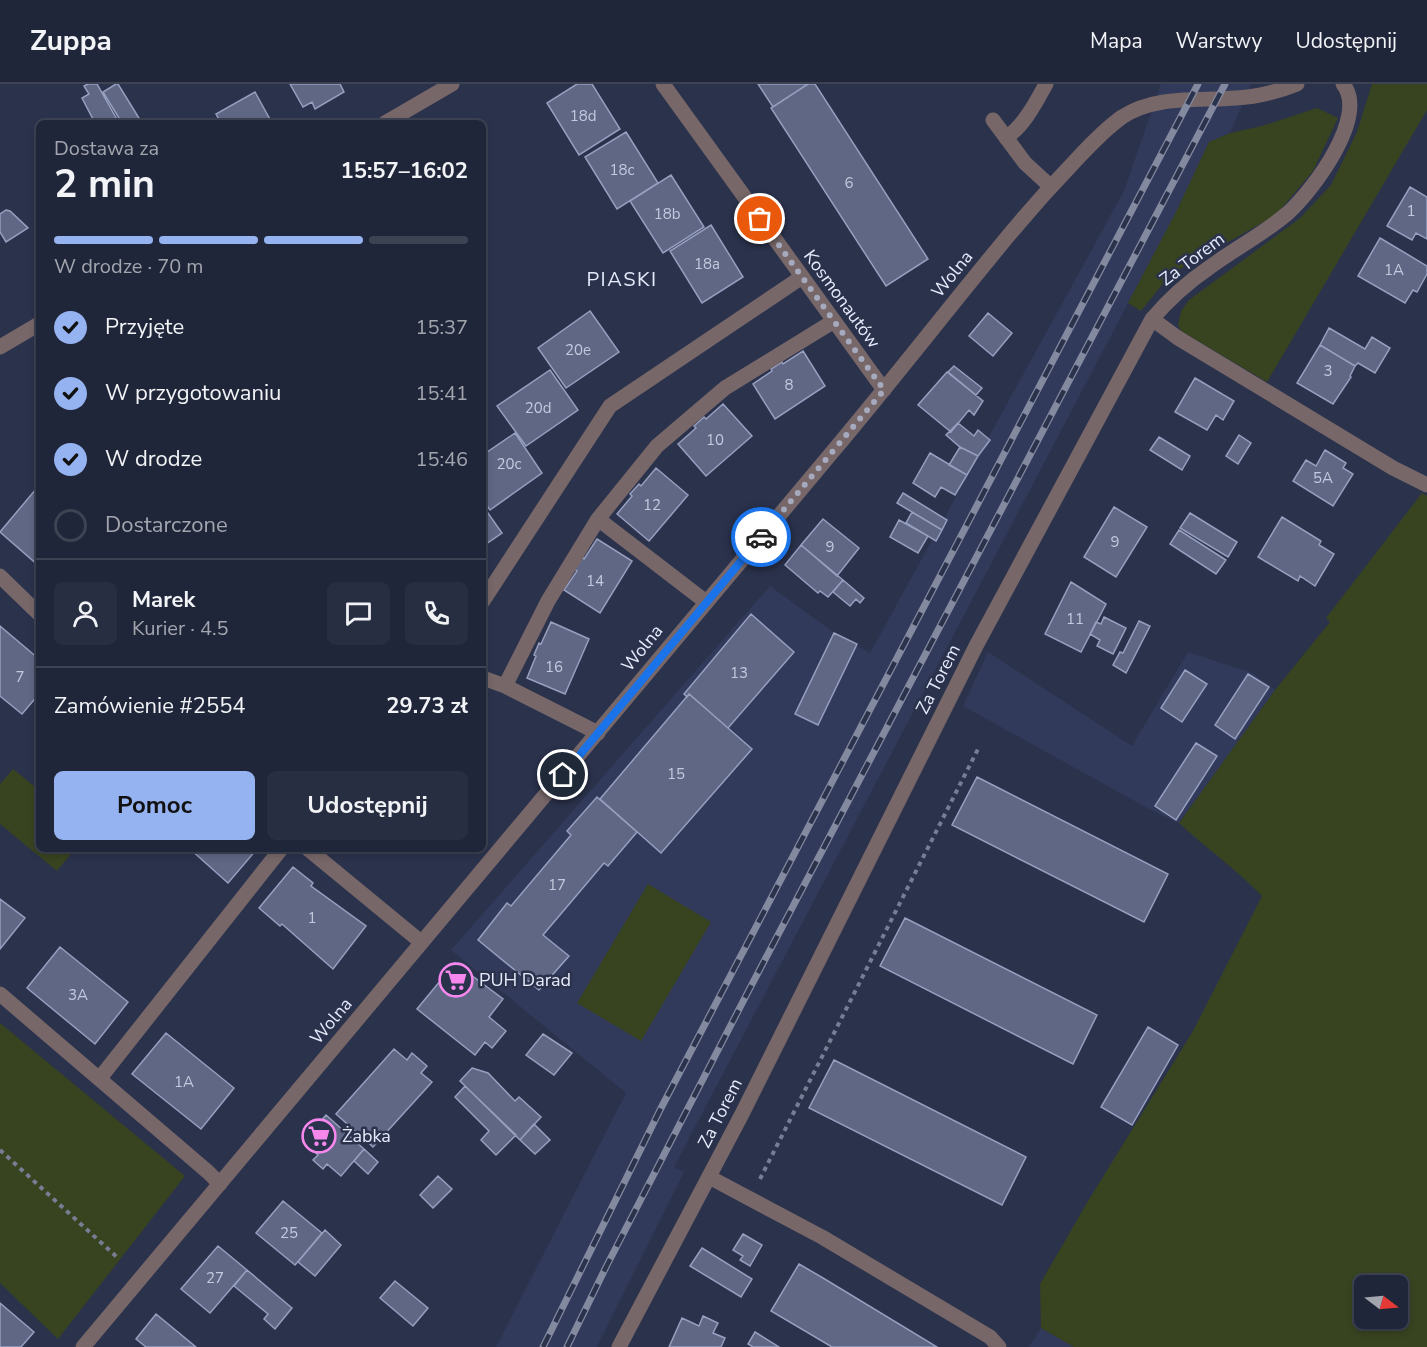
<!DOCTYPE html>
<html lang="pl">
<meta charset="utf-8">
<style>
body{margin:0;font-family:"Nunito Sans",sans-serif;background:#282e41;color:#f1f3f6;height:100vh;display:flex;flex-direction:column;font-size:22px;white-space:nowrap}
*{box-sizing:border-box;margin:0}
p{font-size:20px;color:#a2a5ae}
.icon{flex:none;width:33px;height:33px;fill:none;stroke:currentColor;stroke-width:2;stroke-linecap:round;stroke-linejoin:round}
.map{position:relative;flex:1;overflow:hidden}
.details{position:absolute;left:36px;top:36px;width:450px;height:732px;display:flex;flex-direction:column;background:#202639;border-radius:9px;box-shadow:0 3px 9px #0003,0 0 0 2px #3d4353}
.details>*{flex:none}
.needle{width:39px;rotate:106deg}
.tools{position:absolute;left:1354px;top:1191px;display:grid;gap:12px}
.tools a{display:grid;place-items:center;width:54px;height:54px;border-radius:9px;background:#202639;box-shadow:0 3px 9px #0003,0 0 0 2px #3d4353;font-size:30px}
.pin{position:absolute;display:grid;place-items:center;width:51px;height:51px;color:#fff;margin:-26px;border:3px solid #fff;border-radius:50%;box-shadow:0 2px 6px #0007}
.courier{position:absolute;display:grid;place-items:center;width:60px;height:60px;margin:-30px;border:4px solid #1a73e8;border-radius:50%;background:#fff;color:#222;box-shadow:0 2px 8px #0007}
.summary em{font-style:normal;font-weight:700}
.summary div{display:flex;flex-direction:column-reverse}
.summary{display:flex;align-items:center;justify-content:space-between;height:102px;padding:0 18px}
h1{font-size:39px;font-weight:700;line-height:45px}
.bar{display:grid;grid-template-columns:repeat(4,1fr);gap:9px 6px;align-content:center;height:72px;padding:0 18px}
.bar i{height:8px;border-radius:4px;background:#3d4353}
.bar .selected{background:#95b2f1}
.bar p{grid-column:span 4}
.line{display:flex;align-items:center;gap:15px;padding:0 18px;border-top:2px solid #3d4353}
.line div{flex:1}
.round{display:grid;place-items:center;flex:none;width:63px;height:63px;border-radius:9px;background:#282e41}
ol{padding:0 18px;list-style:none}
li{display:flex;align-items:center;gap:18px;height:66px}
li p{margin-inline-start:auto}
li .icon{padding:6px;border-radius:50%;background:#95b2f1;color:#111;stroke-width:4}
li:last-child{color:#a2a5ae}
li i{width:33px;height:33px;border:3px solid #3d4353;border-radius:50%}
.button{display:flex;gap:12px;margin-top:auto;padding:12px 18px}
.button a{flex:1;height:69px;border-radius:9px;background:#95b2f1;color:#111;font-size:24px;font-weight:700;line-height:69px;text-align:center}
.button a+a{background:#282e41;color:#f1f3f6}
header{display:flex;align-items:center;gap:36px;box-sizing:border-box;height:84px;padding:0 30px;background:#202639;border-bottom:2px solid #3d4353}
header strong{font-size:28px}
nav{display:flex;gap:33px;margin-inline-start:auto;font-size:21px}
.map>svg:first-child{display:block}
</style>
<header>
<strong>Zuppa</strong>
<nav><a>Mapa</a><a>Warstwy</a><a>Udostępnij</a></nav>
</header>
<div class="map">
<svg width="1427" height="1263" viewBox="0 0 1427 1263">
<rect width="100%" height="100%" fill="#2b324c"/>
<path fill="#323a5b" d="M1161 0H1251L1230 49 1209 58 1176 128 674 1083 684 1088 597 1263H496L626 1009 451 866 770 502 833 548 870 569 1124 107Z
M988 568 1132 662 1188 568 1252 589 1275 606 1179 739 1151 726 963 622Z
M1041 1244 1074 1263H1029Z"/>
<path fill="#384320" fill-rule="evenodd" d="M1372 0H1427V26L1267 298 1181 247 1178 241 1181 227 1189 216 1300 134 1331 101 1357 48Z
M1317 24 1338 34 1313 87 1276 131 1170 191 1141 227 1128 219 1176 128 1209 58 1230 49 1262 42Z
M1422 409 1427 412V1263H1074L1041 1244 1040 1200 1088 1117 1193 947 1262 812C1236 785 1206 764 1179 739L1275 606 1330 538 1326 534ZM1365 1202H1398V1234H1365Z
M13 685 39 706V765H75L57 787 0 740V700Z
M648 800 711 838 641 957 577 919Z
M0 939 185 1092 58 1255 0 1199Z"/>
<path fill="#5f6785" stroke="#969fbf" stroke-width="1.5" d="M88 0H97L119 39H95L82 14 89 10 84 2Z
M116 0H118L142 39H122L103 8Z
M290 0H340L344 8 315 25 312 18 303 23Z
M577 0H592L620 45 579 71 547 19Z
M758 0H808L773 23Z
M808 0H815L928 175 886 202 771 24Z
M255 8 272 39H221L216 30Z
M626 48 658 99 617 125 585 73Z
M671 91 704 143 663 169 630 117Z
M1410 103 1427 113V155L1416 149 1412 156 1387 142Z
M6 126 10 127 28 144 6 158 0 148V130Z
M711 141 743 193 702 219 670 167Z
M1380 154 1427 182V190L1417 208 1413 206 1405 219 1358 192Z
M590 227 619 268 566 304 538 264Z
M988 229 1012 249 993 272 969 252Z
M1329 244 1365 265 1372 253 1390 264 1375 289 1358 279 1355 282 1320 261Z
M1320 261 1355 282 1350 292 1351 293 1333 320 1297 299Z
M803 267 825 302 775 335 753 300 772 287 771 285 782 278 783 280Z
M954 282 982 304 976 311 948 288Z
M550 286 578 326 526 362 497 322Z
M947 288 983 317 974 331 969 326 951 348 918 321Z
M1195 294 1234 317 1223 336 1216 331 1207 346 1175 328Z
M723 320 752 352 706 392 678 360 696 344 694 342 704 333 706 335Z
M958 339 974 352 978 346 990 356 978 372 960 363 946 351Z
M515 349 542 389 490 426 483 416V371Z
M1239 351 1251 359 1238 380 1226 372Z
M1159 353 1190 372 1182 386 1150 366Z
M960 363 978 372 967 391 949 381Z
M1325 366 1346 379 1343 384 1353 390 1333 422 1293 397 1306 376 1316 382Z
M930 369 967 391 955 411 941 403 935 413 913 399Z
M656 384 688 411 649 457 617 430 632 412 630 410 639 400 641 402Z
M36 405 39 408V482L0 448Z
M903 409 947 436 942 446 897 419Z
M483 422 502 449 483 462Z
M1114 423 1147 443 1116 493 1084 473Z
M912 428 942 446 936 457 906 439Z
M1190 429 1237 458 1228 473 1180 444Z
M1282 433 1321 457 1319 461 1334 470 1315 502 1300 492 1298 497 1258 473Z
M823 435 859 464 837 492 801 461Z
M899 436 928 452 918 469 890 453Z
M1179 446 1226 476 1216 490 1170 460Z
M597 455 632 477 600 529 564 506 577 487 574 485 582 473 584 475Z
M801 461 843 496 828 513 820 507 818 509 785 481Z
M843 496 864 514 860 519 856 515 850 522 833 508Z
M1071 498 1106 520 1081 568 1045 550Z
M751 530 794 568 728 644 689 610 687 613 684 610Z
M1104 533 1126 544 1113 570 1097 562 1100 556 1090 550 1096 538 1101 540Z
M1139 537 1150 542 1126 589 1113 581 1120 568 1123 569Z
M551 538 589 555 565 610 527 594 536 572 534 571 539 559 541 560Z
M0 542 39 575V610L22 630 0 612Z
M834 549 857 560 818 641 795 630Z
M1185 586 1207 600 1182 638 1161 624Z
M1248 590 1269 603 1235 655 1215 641Z
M689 610 752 665 661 769 600 715Z
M1196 659 1217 672 1176 736 1155 722Z
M977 693 1168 790 1144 838 952 741Z
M597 713 637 748 608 782 604 779 543 851 569 872 539 906 478 856 507 819 511 822 571 751 567 747Z
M190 765H257L228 799Z
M293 783 313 799 311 802 366 842 333 885 282 840 280 842 259 824Z
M0 815 25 834 0 865Z
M905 834 1097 931 1073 980 880 882Z
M60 863 128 918 95 960 27 904Z
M455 879 503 915 489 933 506 947 492 964 485 958 475 971 417 925Z
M1148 943 1178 961 1132 1041 1101 1023Z
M166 949 234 1004 201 1045 132 990Z
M543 950 572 969 554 991 526 971Z
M394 965 407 976 412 969 427 982 421 989 432 998 373 1063 336 1030Z
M834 976 1026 1073 1002 1121 809 1024Z
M472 984 488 989 515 1017 519 1013 541 1033 520 1056 460 997Z
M465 1002 516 1051 496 1071 481 1056 489 1047 455 1013Z
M326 1031 364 1065 341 1092 327 1080 323 1085 313 1076 318 1071 303 1058Z
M534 1040 550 1056 535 1070 520 1056Z
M364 1065 378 1078 368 1090 354 1077Z
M438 1092 452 1105 433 1124 420 1111Z
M283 1117 322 1149 295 1181 256 1149Z
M325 1146 341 1161 315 1192 298 1178Z
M743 1150 762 1161 750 1182 740 1176 743 1172 733 1166Z
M218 1162 247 1186 210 1229 181 1205Z
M702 1164 752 1195 741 1213 690 1182Z
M799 1180 823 1194 937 1263H832L771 1227Z
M247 1186 292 1224 275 1245 264 1235 268 1230 234 1202Z
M395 1197 428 1224 413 1242 380 1214Z
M0 1219 34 1248 21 1263H0Z
M156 1230 196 1263H146L136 1255Z
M703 1232 718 1239 713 1249 725 1254 721 1263H669L682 1234 699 1242Z
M755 1248 779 1263H753L748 1260Z"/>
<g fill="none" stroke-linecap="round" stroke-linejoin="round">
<path stroke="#777d93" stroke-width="4" stroke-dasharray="4.5 4.5" stroke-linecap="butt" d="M0 1066 119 1175
M760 1095 979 663"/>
<path stroke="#776769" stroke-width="15" d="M993 36 1025 79 1050 102
M1006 54C1025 40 1035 20 1046 0
M483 517 610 322 802 193
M706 518 598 435 657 362 725 304 834 237
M483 594 505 602
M598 649 505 602 548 517 598 435
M100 994 281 765
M709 1093 822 1153 990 1253 999 1263"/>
<path stroke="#776769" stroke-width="15" d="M663 0 884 306
M385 39 452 0
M1152 235 1178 254 1393 384 1427 401
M0 263 39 240
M0 492 39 530
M308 765 421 858
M0 910 208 1088 220 1100
M83 1263C334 964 583 665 834 366 892 297 947 226 1004 157 1027 129 1051 102 1076 76 1090 61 1105 45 1122 33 1155 11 1197 17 1236 14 1256 13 1277 8 1297 0
M619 1263 742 1030 976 562 1152 235C1169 215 1188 198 1210 183 1236 164 1265 149 1289 128 1313 106 1369 32 1343 0"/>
<defs>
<path id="rail" d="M543 1263 660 1026 1198 0
M567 1263 607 1181 750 904 1225 0"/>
</defs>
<use href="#rail" stroke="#83899f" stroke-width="7"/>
<use href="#rail" stroke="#2b324c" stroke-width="4.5" stroke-dasharray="14" stroke-linecap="butt"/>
</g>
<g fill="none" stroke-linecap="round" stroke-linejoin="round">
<path stroke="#a5aabe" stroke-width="6" stroke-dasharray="0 10.8" d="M760 135 884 306 761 453"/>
<path stroke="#1a73e8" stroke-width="8" d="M563 691 761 453"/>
</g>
<defs>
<symbol id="supermarket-ring" viewBox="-11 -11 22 22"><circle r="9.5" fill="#2b324c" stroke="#f688ed" stroke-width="1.5"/><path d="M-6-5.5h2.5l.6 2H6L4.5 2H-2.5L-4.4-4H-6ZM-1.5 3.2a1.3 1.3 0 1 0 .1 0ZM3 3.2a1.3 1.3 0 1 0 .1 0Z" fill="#f688ed"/></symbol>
</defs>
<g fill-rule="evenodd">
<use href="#supermarket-ring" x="437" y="877" width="38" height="38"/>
<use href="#supermarket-ring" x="300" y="1033" width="38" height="38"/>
</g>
<g text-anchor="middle" stroke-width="5" stroke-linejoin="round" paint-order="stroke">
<g font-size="15" fill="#c4cade">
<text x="583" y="37">18d</text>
<text x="622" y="91">18c</text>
<text x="849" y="104">6</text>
<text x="1411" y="132">1</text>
<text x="667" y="135">18b</text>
<text x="707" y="185">18a</text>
<text x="1394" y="191">1A</text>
<text x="578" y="271">20e</text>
<text x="1328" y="292">3</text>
<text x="789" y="306">8</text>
<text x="538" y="329">20d</text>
<text x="715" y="361">10</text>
<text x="509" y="385">20c</text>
<text x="1323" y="399">5A</text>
<text x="652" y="426">12</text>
<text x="1115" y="463">9</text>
<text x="830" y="468">9</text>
<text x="595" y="502">14</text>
<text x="1075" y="540">11</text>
<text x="554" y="588">16</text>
<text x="739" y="594">13</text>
<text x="20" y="598">7</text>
<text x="676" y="695">15</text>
<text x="557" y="806">17</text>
<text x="312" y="839">1</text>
<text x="78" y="916">3A</text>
<text x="184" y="1003">1A</text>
<text x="289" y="1154">25</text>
<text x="215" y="1199">27</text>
</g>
<g font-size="18" fill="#e6ebfc" stroke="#2b324c">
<text transform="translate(1192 175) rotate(-37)" y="6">Za Torem</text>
<text transform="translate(952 190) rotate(-51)" y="6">Wolna</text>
<text transform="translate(842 215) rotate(54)" y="6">Kosmonautów</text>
<text transform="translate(642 564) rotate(-51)" y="6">Wolna</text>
<text transform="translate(938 595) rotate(-63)" y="6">Za Torem</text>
<text transform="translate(331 937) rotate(-50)" y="6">Wolna</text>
<text transform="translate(720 1029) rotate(-63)" y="6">Za Torem</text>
</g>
<g font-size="18" fill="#e6ebfc" stroke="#2b324c" text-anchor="start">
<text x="479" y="902">PUH Darad</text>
<text x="342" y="1058">Żabka</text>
</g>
<g font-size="20" letter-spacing="1.5" fill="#e6ebfc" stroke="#2b324c">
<text x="622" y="202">PIASKI</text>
</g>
</g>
</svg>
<div class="tools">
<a><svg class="needle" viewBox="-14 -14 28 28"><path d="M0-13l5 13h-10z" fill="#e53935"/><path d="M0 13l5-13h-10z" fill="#a2a5ae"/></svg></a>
</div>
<div class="pin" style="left:760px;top:135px;background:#ea580c"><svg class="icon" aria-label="bag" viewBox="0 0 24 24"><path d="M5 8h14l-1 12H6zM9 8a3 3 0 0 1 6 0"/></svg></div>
<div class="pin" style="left:563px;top:691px;background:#1f2937"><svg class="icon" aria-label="home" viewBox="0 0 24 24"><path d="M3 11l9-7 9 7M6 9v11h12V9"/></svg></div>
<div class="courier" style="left:761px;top:453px"><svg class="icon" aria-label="car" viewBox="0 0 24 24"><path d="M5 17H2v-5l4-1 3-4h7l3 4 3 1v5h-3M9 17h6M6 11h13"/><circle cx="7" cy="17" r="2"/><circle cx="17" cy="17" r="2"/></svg></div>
<section class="details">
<div class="summary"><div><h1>2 min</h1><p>Dostawa za</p></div><em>15:57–16:02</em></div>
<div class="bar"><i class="selected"></i><i class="selected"></i><i class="selected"></i><i></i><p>W drodze · 70 m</p></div>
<ol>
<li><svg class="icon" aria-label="check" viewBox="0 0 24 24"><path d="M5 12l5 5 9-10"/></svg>Przyjęte<p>15:37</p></li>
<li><svg class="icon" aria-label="check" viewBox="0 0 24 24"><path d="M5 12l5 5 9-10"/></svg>W przygotowaniu<p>15:41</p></li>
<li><svg class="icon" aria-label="check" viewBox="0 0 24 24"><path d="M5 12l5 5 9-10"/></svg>W drodze<p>15:46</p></li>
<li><i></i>Dostarczone</li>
</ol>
<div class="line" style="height:108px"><a class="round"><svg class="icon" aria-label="person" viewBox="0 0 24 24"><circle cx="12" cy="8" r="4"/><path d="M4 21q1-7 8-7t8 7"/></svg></a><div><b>Marek</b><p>Kurier · 4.5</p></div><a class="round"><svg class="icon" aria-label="chat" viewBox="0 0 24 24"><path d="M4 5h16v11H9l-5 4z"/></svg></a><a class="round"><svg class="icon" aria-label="phone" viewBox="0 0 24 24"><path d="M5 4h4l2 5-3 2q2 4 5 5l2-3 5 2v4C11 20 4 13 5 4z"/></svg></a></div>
<div class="line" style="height:78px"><div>Zamówienie #2554</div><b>29.73 zł</b></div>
<div class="button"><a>Pomoc</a><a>Udostępnij</a></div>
</section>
</div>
